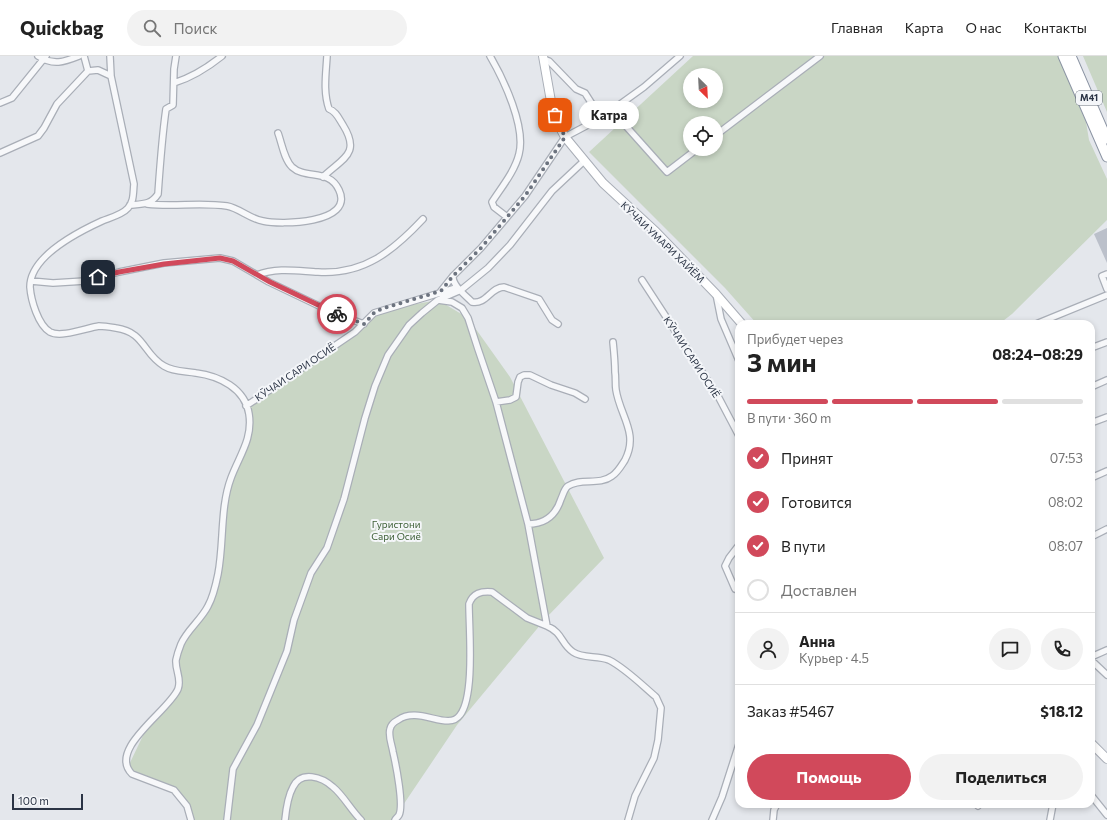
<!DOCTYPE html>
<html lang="ru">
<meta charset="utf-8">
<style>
body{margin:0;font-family:Commissioner,sans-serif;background:#f2f2f2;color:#222;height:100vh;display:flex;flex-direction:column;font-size:15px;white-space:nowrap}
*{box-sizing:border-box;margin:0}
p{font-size:13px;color:#767676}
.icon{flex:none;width:22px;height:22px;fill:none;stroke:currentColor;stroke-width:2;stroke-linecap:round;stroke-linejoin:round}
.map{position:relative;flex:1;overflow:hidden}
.drawer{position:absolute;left:735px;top:264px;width:360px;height:488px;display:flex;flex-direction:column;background:#fff;border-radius:12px;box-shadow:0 2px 6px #0003}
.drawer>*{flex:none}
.needle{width:26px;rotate:156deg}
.fabs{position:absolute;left:683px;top:12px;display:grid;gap:8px}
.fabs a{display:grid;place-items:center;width:40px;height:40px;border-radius:50%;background:#fff;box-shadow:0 2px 6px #0003;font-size:20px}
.scale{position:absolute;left:12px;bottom:10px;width:71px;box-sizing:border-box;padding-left:4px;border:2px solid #2b3445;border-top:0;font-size:11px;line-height:14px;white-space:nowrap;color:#2b3445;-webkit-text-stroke:3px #f4f6f9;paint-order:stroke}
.pin{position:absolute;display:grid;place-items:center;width:34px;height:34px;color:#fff;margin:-17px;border-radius:8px;box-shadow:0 2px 6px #0006}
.courier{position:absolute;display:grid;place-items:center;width:40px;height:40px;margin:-20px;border:3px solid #d1495b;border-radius:50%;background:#fff;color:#222;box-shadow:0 1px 5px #0007}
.bubble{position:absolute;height:28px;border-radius:14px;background:#fff;box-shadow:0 2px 6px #0003;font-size:13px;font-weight:700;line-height:28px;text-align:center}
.summary em{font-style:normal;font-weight:700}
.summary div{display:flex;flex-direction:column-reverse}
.summary{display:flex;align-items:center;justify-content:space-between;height:68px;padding:0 12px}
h1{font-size:26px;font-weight:700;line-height:30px}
.bar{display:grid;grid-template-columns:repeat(4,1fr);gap:6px 4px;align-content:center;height:48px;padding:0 12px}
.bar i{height:5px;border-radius:3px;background:#e0e0e0}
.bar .selected{background:#d1495b}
.bar p{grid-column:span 4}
.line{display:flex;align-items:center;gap:10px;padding:0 12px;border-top:1px solid #e0e0e0}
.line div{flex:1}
.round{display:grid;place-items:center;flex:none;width:42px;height:42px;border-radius:21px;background:#f2f2f2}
ol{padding:0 12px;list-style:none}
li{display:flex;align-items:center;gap:12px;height:44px}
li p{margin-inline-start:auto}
li .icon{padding:4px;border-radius:50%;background:#d1495b;color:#fff;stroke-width:4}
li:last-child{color:#767676}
li i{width:22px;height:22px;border:2px solid #e0e0e0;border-radius:50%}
.primary-button{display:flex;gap:8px;margin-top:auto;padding:8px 12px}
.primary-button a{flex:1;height:46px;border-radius:24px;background:#d1495b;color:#fff;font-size:16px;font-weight:700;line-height:46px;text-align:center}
.primary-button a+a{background:#f2f2f2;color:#222}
header{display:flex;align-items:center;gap:24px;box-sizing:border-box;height:56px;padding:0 20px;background:#fff;border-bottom:1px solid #e0e0e0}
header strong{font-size:19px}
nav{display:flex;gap:22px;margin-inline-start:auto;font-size:14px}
.search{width:280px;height:36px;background:#f2f2f2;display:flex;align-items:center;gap:10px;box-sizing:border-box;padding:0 14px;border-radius:22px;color:#767676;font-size:15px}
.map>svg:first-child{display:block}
</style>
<header>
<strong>Quickbag</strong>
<div class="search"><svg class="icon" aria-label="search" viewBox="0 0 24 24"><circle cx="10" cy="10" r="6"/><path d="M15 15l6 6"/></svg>Поиск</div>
<nav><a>Главная</a><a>Карта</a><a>О нас</a><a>Контакты</a></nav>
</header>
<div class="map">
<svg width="1107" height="764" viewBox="0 0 1107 764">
<rect width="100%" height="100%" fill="#e4e7ec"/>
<path fill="#c9d6c5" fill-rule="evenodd" d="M693 0H1058L1086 66 1089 84 1107 123V164L1012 258 999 268H757L725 232 589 96ZM690 19H716V45H690ZM690 67H716V93H690Z
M1083 0H1107V56Z
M438 244 468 262 510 321 604 502 546 562 457 669 393 764H191L181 741 127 713 149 667 178 632 181 586 209 550 222 481 230 422 250 376 246 350 355 276 378 255Z"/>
<path fill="#bbc0ca" d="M1107 172V207L1094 178Z"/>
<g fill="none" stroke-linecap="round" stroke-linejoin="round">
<defs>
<path id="minor" d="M38 0C53 10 64 6 79 0
M84 0 88 15
M110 0 111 20
M490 0C504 24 526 71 519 98 515 115 501 132 492 146L494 151 507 161
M543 3 549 5 576 33 585 37 601 62
M174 27C193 21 207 12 222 0
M0 47 12 42 46 0
M625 69 667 116 697 93
M716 79 820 0
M0 97 38 80 44 72 57 48 88 15 98 14 111 20 134 128C133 138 134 145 128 152 122 159 109 162 102 165 78 176 30 200 30 231 31 244 38 269 50 276 61 282 86 272 99 270 104 270 110 271 116 272 145 276 143 298 164 310 174 316 185 315 196 317 219 320 245 332 249 358 253 383 239 400 231 422 220 451 224 487 218 518 216 528 213 541 208 550 201 564 187 574 181 588 179 593 177 599 176 604 175 614 182 623 178 633 169 655 107 693 132 718L174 734 187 750 191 764
M323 121C343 102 361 98 343 69 339 63 336 55 329 53 323 36 326 18 327 0
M147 148C174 151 201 146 227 150 239 152 250 163 263 165 280 169 355 168 339 134 329 112 306 124 292 111 284 103 282 88 278 77
M130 149C142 148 151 149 158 138 160 110 162 81 166 53L173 49 174 13 176 0
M1107 218 1102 220 1107 233
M257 219C277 211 298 215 318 216 364 219 393 195 423 163
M453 220C452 229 465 239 472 246 486 249 491 231 504 231L539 243 552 264 558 268
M642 224 719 342 739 380
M31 225 53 227 85 225 119 216 164 207 220 202 233 205 269 226 336 258 364 268
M441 235 453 220 481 192 525 140 565 81 601 62 644 31 680 0
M716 238 721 263 739 305
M1036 268 1107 239
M1091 292 1107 286
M1091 331 1107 324
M496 346 510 344 516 341 518 326 520 321 524 319H530L551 329 575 337 585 343
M246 350 355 276 374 257 456 232
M1091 367 1107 361
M1091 422 1107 415
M528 468C546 468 556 459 561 443 563 439 564 433 568 430 581 421 599 430 612 420 618 416 621 410 625 404 639 377 620 360 616 334 615 328 616 322 615 316 615 306 614 296 613 286
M1091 481 1107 473
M735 533 725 510 729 502 739 489
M547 570C563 577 561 588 573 596 583 603 598 599 609 604 625 612 642 629 656 641L661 652 658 684 654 702 635 740 628 764
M1091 601 1107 594
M1091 604 1107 619
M1091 739 1107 759
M976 748 978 750
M227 764 233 713 257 669 287 595 294 564 311 517 327 492 344 443 365 362 375 330 388 299 409 269 422 257 438 244 461 234 488 212 510 189 552 135 584 105
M285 764C286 754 288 740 293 731 301 714 322 721 333 731 343 739 351 754 361 764
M395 764C396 762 398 761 399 759 404 749 396 709 393 696 392 689 388 680 390 673 391 668 394 666 398 664 419 649 448 676 460 659 475 640 469 573 469 548 473 537 481 535 492 536L527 562 547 570 528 468 496 346 478 293 468 262 462 252 452 246 438 244
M712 764 722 741 739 688
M773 764 774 754 777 748
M1050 764 1053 748"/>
<path id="secondary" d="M543 0 552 51 558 68 565 81 603 127 656 176 716 238 742 268
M1091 687 1107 703"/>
<path id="trunk" d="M1063 0 1107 101
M1071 0 1107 83"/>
</defs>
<use href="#minor" stroke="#a9aeb7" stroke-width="8"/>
<use href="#secondary" stroke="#a9aeb7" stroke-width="10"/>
<use href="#trunk" stroke="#8b94a3" stroke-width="11"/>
<use href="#minor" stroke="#f7f8fa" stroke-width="5.5"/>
<use href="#secondary" stroke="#fff" stroke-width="8"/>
<use href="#trunk" stroke="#fff" stroke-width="9"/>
</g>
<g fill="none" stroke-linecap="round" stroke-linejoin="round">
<path stroke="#6c737f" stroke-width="4" stroke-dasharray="0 7.2" d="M337 258 364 268 374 257 381 253 441 235 453 220 481 192 525 140 565 81 555 59"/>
<path stroke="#d1495b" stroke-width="5" d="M98 221 119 216 164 208 220 202 233 205 270 226 337 258"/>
</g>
<g text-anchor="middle" stroke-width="4" stroke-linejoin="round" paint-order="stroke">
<rect fill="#f4f6f9" stroke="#676e7b" stroke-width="1" x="1076" y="35" width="26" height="14" rx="3"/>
<g font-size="9" font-weight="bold" fill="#2b3445">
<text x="1089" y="45">M41</text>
</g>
<g font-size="10" fill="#2b3445" stroke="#f4f6f9">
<text transform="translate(663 186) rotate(44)" y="4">КӮЧАИ УМАРИ ХАЙЁМ</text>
<text transform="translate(692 301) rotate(57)" y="4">КӮЧАИ САРИ ОСИЁ</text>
<text transform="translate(295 316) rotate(-34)" y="4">КӮЧАИ САРИ ОСИЁ</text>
</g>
<g font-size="10" fill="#3f6138" stroke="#f4f6f9">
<text x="396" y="472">Гуристони<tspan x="396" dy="12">Сари Осиё</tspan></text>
</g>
</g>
</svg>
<div class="fabs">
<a><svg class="needle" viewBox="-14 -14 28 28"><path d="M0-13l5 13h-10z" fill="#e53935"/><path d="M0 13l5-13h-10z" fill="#767676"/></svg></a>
<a><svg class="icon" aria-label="locate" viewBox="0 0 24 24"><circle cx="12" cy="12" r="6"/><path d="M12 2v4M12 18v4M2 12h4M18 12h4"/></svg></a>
</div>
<div class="scale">100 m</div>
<div class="pin" style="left:555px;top:59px;background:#ea580c"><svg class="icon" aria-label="bag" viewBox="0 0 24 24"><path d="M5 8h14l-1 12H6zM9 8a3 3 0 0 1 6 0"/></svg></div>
<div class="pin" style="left:98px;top:221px;background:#1f2937"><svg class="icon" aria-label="home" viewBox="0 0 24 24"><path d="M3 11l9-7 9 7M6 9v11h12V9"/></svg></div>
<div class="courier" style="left:337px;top:258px"><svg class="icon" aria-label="bike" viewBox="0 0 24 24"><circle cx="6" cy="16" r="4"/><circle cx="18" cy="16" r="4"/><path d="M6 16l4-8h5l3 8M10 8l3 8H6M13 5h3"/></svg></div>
<div class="bubble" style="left:579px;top:45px;width:60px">Катра</div>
<section class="drawer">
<div class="summary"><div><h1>3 мин</h1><p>Прибудет через</p></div><em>08:24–08:29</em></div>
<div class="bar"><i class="selected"></i><i class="selected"></i><i class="selected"></i><i></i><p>В пути · 360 m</p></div>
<ol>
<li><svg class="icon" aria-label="check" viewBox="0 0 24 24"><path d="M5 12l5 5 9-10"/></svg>Принят<p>07:53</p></li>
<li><svg class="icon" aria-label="check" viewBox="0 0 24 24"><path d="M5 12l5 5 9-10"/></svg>Готовится<p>08:02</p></li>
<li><svg class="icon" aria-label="check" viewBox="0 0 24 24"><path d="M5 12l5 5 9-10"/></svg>В пути<p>08:07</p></li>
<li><i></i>Доставлен</li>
</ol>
<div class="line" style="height:72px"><a class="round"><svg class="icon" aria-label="person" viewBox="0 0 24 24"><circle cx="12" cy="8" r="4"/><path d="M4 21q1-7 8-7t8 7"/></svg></a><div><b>Анна</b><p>Курьер · 4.5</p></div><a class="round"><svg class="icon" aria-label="chat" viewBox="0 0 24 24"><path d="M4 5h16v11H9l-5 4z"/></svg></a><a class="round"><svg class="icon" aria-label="phone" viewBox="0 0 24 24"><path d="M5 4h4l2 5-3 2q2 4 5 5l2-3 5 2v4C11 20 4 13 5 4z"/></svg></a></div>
<div class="line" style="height:52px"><div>Заказ #5467</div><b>$18.12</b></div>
<div class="primary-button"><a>Помощь</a><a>Поделиться</a></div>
</section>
</div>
